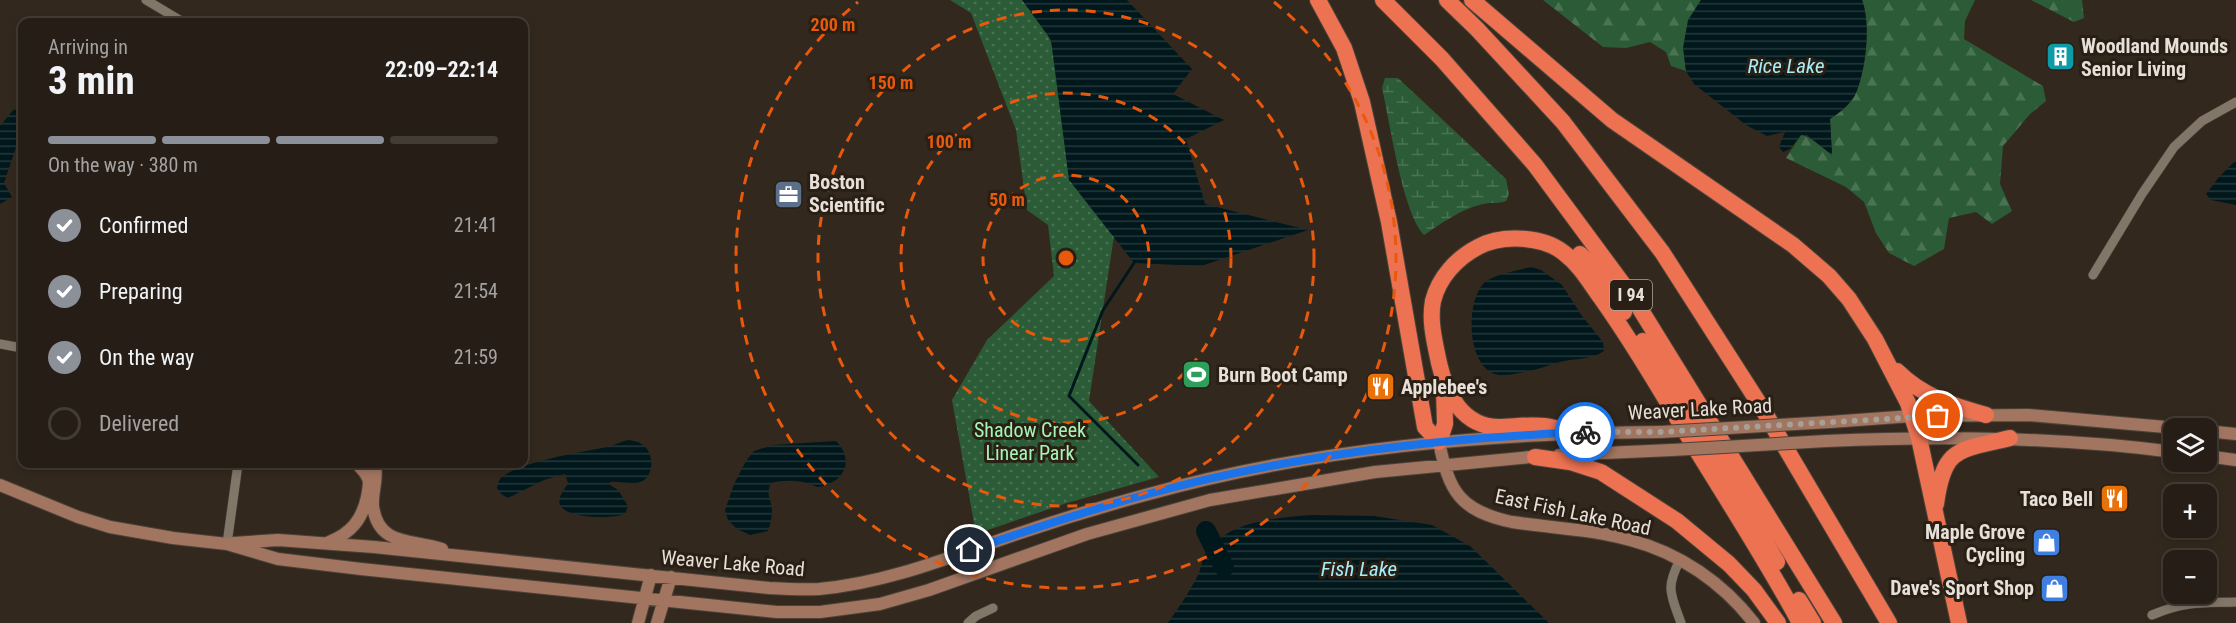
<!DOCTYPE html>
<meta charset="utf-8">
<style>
body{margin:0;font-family:"Roboto Condensed",sans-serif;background:#322b23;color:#f1f3f6;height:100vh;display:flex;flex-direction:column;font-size:22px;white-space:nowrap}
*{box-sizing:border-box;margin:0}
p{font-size:20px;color:#a4a2a1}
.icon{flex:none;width:33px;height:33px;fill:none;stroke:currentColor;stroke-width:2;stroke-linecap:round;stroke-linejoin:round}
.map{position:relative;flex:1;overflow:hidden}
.panel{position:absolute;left:18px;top:18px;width:510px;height:450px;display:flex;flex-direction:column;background:#261e16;border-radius:12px;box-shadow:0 3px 9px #0003,0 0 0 2px #423c35}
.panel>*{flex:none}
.buttons{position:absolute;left:2163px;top:418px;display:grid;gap:12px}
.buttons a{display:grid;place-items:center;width:54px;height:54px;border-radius:12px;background:#261e16;box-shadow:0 3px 9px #0003,0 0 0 2px #423c35;font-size:30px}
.pin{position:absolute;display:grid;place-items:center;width:51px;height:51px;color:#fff;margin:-26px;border:3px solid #fff;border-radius:50%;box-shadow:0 2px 6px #0007}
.courier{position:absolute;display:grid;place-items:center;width:60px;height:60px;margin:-30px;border:4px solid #1a73e8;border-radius:50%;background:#fff;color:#222;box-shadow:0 2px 8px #0007}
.summary em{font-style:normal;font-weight:700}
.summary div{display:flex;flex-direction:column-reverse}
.summary{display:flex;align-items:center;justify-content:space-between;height:102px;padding:0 30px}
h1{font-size:39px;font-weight:700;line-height:45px}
.bar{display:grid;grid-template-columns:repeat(4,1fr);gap:9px 6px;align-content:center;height:72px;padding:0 30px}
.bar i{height:8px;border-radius:4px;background:#423c35}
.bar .current{background:#8c9099}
.bar p{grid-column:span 4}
ol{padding:0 30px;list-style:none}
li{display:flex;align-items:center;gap:18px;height:66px}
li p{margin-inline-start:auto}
li .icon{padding:6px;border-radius:50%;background:#8c9099;color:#fff;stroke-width:4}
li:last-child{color:#a4a2a1}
li i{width:33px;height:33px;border:3px solid #423c35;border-radius:50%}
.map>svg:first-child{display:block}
</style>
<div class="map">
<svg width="2236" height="623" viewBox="0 0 2236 623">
<defs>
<pattern id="grass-dots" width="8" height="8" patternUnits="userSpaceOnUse" patternTransform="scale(1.5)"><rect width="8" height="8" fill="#2b5c37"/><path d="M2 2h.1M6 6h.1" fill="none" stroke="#4a7353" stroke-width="1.8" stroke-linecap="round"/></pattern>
<pattern id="forest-firs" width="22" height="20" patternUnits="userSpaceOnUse" patternTransform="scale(1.5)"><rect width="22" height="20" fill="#2b5c37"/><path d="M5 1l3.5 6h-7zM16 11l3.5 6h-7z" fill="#4a7353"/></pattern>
<pattern id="wetland-marsh" width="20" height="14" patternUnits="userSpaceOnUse" patternTransform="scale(1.5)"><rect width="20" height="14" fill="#2b5c37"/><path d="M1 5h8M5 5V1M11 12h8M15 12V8" fill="none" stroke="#4a7353"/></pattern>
<pattern id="water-rules" width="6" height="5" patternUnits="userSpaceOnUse" patternTransform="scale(1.5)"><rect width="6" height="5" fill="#00171b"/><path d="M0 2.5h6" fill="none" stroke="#25383c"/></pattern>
</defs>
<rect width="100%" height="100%" fill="#33281d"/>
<path fill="url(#grass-dots)" d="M950 0H1033L1119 203 1089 401 1159 477 1067 503 976 534 952 400 987 340 1054 276 1048 225 1027 210 1016 130 971 13Z"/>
<path fill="url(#forest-firs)" d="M1543 0H1701C1684 27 1682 40 1686 71L1671 66 1666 52 1650 42 1626 48 1603 47Z
M1862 0H1975L1965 21 1964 39 2043 86 2046 101 2030 114 2003 146 2000 184 2012 211 1992 224 1976 212 1949 218 1944 249 1914 266 1889 253 1876 233 1864 202 1846 187 1786 158 1801 135C1812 136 1822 149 1832 154L1830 119C1840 113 1851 104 1856 93 1866 69 1871 24 1862 0Z
M2031 0H2082L2084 18 2074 22Z"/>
<path fill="url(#wetland-marsh)" d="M1385 78H1398L1506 179 1509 194 1506 201C1498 204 1491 202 1483 204 1461 209 1442 223 1424 235 1402 211 1390 122 1382 88Z"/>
<path fill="url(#water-rules)" d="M1022 0H1127L1192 69 1173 94 1224 120 1186 139 1205 204 1308 230 1201 266 1134 263 1069 180 1051 40Z
M1701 0H1862C1871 24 1866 69 1856 93 1851 104 1840 112 1830 119L1832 155 1807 135H1801L1790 149 1783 152 1779 147 1785 132 1767 136 1746 125 1694 84 1686 71 1683 48 1688 20Z
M22 107V129L4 183 12 197 0 204V126L15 108Z
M2236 160V205L2211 200 2206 194 2219 177Z
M1531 267 1541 270 1562 285 1582 316 1603 342 1604 351C1591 360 1575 358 1560 362 1544 367 1506 380 1492 373 1467 360 1466 304 1483 284 1491 275 1519 270 1531 267Z
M629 440C634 441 640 442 643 445 655 453 654 478 640 482 630 485 620 481 610 482V485L618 490 628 506 625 514C613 519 566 519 560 505 557 497 565 489 568 483L565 474 544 480 508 498 501 494 497 488C498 483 499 479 503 476 525 461 581 452 607 447 615 445 621 441 629 440Z
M836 441C856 461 843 484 817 487 804 480 785 479 771 483 765 495 772 500 772 511 772 518 770 525 768 531L750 535 737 529 728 520 725 510 734 484 746 461 754 451 773 445Z
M1311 515 1374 516 1432 525 1470 546 1549 623H1168C1179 607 1189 593 1198 575 1202 567 1202 556 1208 550 1233 520 1276 518 1311 515Z"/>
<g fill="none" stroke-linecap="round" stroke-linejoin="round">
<path stroke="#00171b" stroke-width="3" d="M1134 263 1103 310 1069 396 1138 465"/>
<path stroke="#00171b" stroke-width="20" d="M1206 531 1224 567"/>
<defs>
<path id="street" d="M146 0 183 22
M2093 275 2142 194 2174 147 2202 121 2236 102
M0 344 22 348
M227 544 238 464
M1680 560C1665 588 1671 595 1681 623
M2152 615C2185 601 2202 603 2236 602
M968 623 976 616 993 608"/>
<path id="secondary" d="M1830 422 1912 416 2028 415 2188 429
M2206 431 2236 434
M1826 441C1944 436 2056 437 2174 452
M1439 442C1449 492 1460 511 1512 522 1551 528 1592 529 1630 540 1680 553 1723 583 1754 623
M1559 455 1672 450
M2206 456 2236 460
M375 464C378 481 372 491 373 506 378 547 413 539 442 549
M0 485 78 517 110 527 173 538 227 544 278 559 361 569 689 603 777 612H820L880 604 929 590 1087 534 1210 500 1375 472 1541 456
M329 542C351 533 362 520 367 497 368 491 370 483 368 478 366 474 362 469 359 466
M234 543 278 540 374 547 769 588C786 589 803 590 819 589 888 583 953 556 1017 534 1061 519 1104 506 1149 494 1315 448 1489 433 1661 432
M638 623 651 575
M657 623 671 577"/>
<path id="highway" d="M1318 0 1344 48 1362 102 1389 222 1425 427 1439 442 1445 424 1444 388
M1383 0 1442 59 1535 165 1634 299 1834 623
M1447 0 1477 29 1563 122 1662 252 1762 408 1889 623
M1472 0 1612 120 1793 245 1829 276 1849 299 1875 339 1908 403 1919 438 1959 623
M1580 254 1598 273 1624 312
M1643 341 1672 384 1777 562
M1897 371C1923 397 1952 405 1986 415
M1570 432C1562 430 1553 427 1544 426 1529 424 1513 427 1499 427 1463 427 1446 394 1439 363 1435 343 1429 321 1433 301 1439 277 1457 258 1478 247 1502 234 1543 236 1564 253 1580 265 1590 283 1601 298 1628 336 1651 374 1674 413 1716 483 1762 552 1800 623
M1535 457 1570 462 1601 472 1677 521 1729 564 1754 590 1778 623
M1936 504C1944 446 1958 451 2010 438
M1799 600 1813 623"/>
</defs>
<use href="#street" stroke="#4b4339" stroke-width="10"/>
<use href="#secondary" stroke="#4b4339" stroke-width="14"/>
<use href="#highway" stroke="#4b4339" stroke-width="18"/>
<use href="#street" stroke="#827668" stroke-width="9"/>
<use href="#secondary" stroke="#a27561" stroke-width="12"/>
<use href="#highway" stroke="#ec7252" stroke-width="16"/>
<defs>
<path id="secondary-bridge" d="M1661 432 1830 422
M1672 450 1826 441"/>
</defs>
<use href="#secondary-bridge" stroke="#4b4339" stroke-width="14" stroke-linecap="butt"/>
<use href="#secondary-bridge" stroke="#a27561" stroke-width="12"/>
</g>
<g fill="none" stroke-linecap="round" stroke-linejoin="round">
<path stroke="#a8a097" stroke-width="6" stroke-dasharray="0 10.8" d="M1585 432H1661L1938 416"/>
<path stroke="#1a73e8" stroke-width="8" d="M970 550C1029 530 1088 510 1148 494 1258 464 1372 447 1485 438 1518 436 1551 433 1585 432"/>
</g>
<g fill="none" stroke="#e8590c" stroke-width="3" stroke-dasharray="10 8">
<circle cx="1066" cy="258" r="83"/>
<circle cx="1066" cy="258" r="165"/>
<circle cx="1066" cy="258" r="248"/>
<path d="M1274 2A330 330 0 1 1 858 2"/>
</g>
<defs>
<symbol id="building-square" viewBox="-11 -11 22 22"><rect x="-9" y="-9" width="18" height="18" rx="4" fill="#0f9aa8" stroke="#291f14"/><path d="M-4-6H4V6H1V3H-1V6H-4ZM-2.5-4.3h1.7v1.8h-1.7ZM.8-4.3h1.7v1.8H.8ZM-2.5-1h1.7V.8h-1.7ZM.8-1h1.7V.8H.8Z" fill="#fff"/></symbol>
<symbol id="office-square" viewBox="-11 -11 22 22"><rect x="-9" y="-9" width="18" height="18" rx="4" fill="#5c6f8a" stroke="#291f14"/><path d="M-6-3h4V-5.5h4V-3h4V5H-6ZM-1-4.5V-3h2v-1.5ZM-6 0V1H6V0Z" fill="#fff"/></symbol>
<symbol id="stadium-square" viewBox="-11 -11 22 22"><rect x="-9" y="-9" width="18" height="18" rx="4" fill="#2e9e5b" stroke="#291f14"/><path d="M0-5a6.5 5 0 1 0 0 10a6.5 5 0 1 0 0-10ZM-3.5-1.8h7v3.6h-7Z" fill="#fff"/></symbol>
<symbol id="restaurant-square" viewBox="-11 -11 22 22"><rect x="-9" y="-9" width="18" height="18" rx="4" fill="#e8710a" stroke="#291f14"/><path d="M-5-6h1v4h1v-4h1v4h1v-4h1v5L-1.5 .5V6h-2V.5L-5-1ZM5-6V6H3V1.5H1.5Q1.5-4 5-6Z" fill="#fff"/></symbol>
<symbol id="shop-square" viewBox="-11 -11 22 22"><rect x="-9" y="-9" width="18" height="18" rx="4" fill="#3f7fe0" stroke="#291f14"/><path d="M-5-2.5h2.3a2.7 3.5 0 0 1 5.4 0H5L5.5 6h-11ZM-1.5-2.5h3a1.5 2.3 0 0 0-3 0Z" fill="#fff"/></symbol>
</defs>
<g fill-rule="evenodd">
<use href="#building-square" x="2044" y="40" width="33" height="33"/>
<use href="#office-square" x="772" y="178" width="33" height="33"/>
<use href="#stadium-square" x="1180" y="358" width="33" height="33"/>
<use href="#restaurant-square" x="1364" y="370" width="33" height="33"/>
<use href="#restaurant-square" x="2098" y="482" width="33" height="33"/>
<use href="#shop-square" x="2030" y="526" width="33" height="33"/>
<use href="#shop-square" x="2038" y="572" width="33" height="33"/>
</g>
<g text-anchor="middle" stroke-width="6" stroke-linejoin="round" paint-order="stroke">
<rect fill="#291f14" stroke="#aea69e" stroke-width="1.5" x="1610" y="280" width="42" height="30" rx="4.5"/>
<g font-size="18" font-weight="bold" fill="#e7e0d9">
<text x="1631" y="301">I 94</text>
</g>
<g font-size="20" font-weight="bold" fill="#e7e0d9" stroke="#291f14" text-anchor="start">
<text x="2081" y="53">Woodland Mounds<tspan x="2081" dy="23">Senior Living</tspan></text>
<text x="809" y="189">Boston<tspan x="809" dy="23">Scientific</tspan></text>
<text x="1218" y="382">Burn Boot Camp</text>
<text x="1401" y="394">Applebee's</text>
<text x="2093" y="506" text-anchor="end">Taco Bell</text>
<text x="2025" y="539" text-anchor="end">Maple Grove<tspan x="2025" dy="23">Cycling</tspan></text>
<text x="2034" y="595" text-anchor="end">Dave's Sport Shop</text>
</g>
<g font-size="20" fill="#e7e0d9" stroke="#291f14">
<text transform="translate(1700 409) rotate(-3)" y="7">Weaver Lake Road</text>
<text transform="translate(1573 512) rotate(12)" y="7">East Fish Lake Road</text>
<text transform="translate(733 563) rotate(5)" y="7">Weaver Lake Road</text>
</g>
<g font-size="20" fill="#a5f6b6" stroke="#291f14">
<text x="1030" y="437">Shadow Creek<tspan x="1030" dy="23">Linear Park</tspan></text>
</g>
<g font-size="21" font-style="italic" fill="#a7edf8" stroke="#291f14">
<text x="1786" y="73">Rice Lake</text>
<text x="1359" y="576">Fish Lake</text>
</g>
</g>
<circle cx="1066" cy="258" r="9" fill="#e8590c" stroke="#291f14" stroke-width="3"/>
<g font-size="18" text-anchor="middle" font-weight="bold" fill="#e8590c" stroke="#291f14" stroke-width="6" stroke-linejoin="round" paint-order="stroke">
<text x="833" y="31">200 m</text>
<text x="891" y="89">150 m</text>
<text x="949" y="148">100 m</text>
<text x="1007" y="206">50 m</text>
</g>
</svg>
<div class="buttons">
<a><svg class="icon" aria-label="layers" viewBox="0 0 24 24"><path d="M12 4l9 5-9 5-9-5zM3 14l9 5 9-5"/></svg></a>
<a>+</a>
<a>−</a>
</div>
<div class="pin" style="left:1938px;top:416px;background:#ea580c"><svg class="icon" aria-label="bag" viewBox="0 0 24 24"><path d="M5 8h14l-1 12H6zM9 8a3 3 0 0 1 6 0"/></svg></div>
<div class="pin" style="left:970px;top:550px;background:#1f2937"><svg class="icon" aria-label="home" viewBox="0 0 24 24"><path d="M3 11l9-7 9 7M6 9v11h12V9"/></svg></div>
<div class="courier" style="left:1585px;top:432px"><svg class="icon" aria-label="bike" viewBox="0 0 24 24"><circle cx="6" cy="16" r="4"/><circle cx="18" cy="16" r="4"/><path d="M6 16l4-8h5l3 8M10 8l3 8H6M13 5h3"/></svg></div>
<section class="panel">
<div class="summary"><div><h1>3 min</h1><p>Arriving in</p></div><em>22:09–22:14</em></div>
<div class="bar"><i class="current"></i><i class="current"></i><i class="current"></i><i></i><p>On the way · 380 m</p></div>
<ol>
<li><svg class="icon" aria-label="check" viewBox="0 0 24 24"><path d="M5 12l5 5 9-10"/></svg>Confirmed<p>21:41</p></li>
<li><svg class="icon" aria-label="check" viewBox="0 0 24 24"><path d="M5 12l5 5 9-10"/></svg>Preparing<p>21:54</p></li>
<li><svg class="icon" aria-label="check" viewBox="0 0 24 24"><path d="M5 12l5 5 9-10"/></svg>On the way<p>21:59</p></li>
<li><i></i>Delivered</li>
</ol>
</section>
</div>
